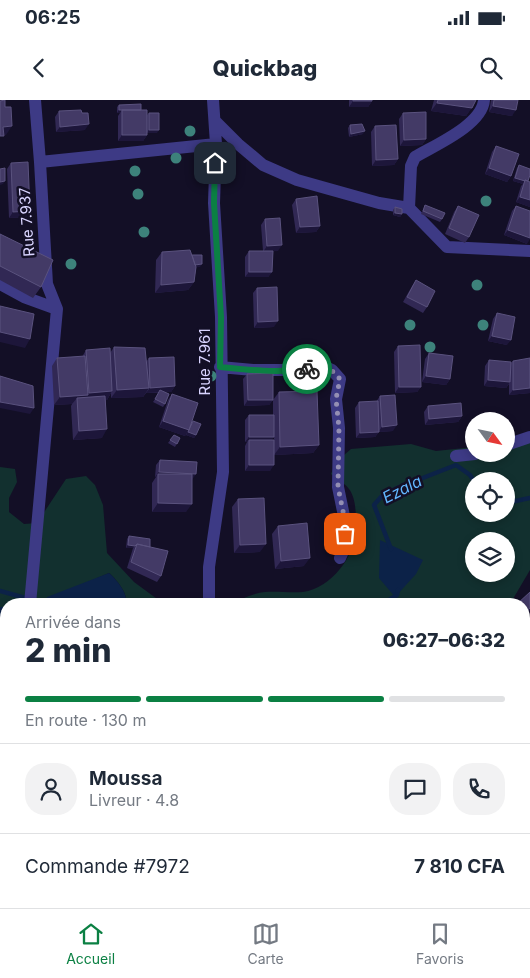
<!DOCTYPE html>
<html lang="fr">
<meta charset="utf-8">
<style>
body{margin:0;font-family:Inter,sans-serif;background:#f2f2f3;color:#1f2937;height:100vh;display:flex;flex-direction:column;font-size:19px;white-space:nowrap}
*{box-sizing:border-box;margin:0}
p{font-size:16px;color:#747a83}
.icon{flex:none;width:28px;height:28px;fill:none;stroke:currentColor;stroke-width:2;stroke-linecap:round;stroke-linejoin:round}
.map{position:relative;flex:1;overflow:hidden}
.drawer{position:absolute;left:0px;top:498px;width:530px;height:311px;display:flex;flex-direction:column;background:#fff;border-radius:20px 20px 0 0;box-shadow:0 2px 8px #0003}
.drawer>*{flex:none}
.needle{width:32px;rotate:123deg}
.tools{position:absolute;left:465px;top:312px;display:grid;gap:10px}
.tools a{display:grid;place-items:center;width:50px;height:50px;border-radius:50%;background:#fff;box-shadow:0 2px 8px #0003;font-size:25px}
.pin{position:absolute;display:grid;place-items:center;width:42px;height:42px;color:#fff;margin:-21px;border-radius:10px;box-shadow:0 2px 8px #0006}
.courier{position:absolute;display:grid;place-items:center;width:50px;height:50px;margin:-25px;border:4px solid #0b8043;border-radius:50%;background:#fff;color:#222;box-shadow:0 1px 6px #0007}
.headline em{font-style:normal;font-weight:800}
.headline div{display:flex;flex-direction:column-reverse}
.headline{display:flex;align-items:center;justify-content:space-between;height:85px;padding:0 25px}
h1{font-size:32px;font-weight:800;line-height:38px}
.bar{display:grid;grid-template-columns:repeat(4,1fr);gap:8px 5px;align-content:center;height:60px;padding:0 25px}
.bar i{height:6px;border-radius:4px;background:#e0e1e3}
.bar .selected{background:#0b8043}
.bar p{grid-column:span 4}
.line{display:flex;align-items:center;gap:12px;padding:0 25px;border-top:1px solid #e0e1e3}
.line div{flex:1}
.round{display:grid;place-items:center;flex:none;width:52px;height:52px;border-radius:20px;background:#f2f2f3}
.status{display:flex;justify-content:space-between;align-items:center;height:35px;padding:0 25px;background:#fff;direction:ltr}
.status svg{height:14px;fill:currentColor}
header{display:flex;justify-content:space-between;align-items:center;height:65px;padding:0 25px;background:#fff;font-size:22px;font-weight:800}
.dock{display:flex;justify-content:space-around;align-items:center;height:70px;border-top:1px solid #e0e1e3;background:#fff;font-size:14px;color:#747a83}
.dock a{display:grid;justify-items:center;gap:2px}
.dock .selected{color:#0b8043}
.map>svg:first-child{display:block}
</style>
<div class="status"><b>06:25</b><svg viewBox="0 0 49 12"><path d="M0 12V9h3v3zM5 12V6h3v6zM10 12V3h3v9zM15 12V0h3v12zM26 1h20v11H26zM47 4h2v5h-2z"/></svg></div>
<header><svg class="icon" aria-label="back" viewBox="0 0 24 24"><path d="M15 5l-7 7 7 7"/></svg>Quickbag<svg class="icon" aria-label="search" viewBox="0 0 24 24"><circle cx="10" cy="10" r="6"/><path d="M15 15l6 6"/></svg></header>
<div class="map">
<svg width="530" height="808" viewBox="0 0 530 808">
<rect width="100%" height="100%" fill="#130f26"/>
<path fill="#12302f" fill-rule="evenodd" d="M530 335V470L510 504H370L371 498 340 501V504H229C240 500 253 493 265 492 277 491 290 493 303 492 332 488 357 454 356 426 356 414 356 398 349 389 345 383 336 379 331 374L336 362 351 349 411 344 436 351 474 347V354H506V341ZM474 381H506V414H474ZM474 441H506V474H474Z
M0 367 15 369 17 382 9 398V412L24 424 37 423 66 379 86 376 95 385 103 405 107 453 134 482 164 504H127C126 491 118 481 109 473L46 500 49 504H6V507H0Z"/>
<path fill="#0c2248" d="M380 440 423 460 416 474 395 497 379 478Z
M109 473C118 481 126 491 127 504H49L46 500 47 497Z
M0 507H6V565L0 566Z"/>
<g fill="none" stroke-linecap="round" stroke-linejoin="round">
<path stroke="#0c2248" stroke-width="4.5" d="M506 403 530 398
M391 449 374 405 381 397 397 388 456 365 470 375 474 381
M0 491 29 499
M383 504 397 495 398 490"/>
<path stroke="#3d3a85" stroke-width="12" d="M215 21 238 44 263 65 297 80 329 89 379 103 409 108 447 147 530 151
M40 62 216 44
M409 108 411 66 415 57C435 45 482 25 484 0
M0 184 24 197 57 209 47 184 40 62 35 0
M220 267 253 270H297L323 266 332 270 340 279 336 299 339 328 338 387 345 421V447L340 458
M506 345 530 337
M456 356 475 354
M209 502V467L223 372 221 217 214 103 216 44 213 0
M30 504 57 209
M524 773 530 784
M7 808V802
M138 808 199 802"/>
</g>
<g fill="#3d827b">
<circle cx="190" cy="31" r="5.5"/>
<circle cx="176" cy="58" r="5.5"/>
<circle cx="135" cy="71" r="5.5"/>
<circle cx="138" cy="94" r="5.5"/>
<circle cx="486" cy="101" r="5.5"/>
<circle cx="144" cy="132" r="5.5"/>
<circle cx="71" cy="164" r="5.5"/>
<circle cx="477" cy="185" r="5.5"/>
<circle cx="410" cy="225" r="5.5"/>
<circle cx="483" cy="225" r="5.5"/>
<circle cx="430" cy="247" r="5.5"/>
<circle cx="211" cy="276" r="5.5"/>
</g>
<path fill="#312854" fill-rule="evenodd" d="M349 0H372V1L368 7H349Z
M434 0H476L466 16 431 11Z
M491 0H518L512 16 489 12Z
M119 5 141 10 147 15 149 13 157 33H147V35L143 41H118V16L120 13H117V7Z
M59 11 82 13 85 30 56 32 55 17Z
M403 13 426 39 422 45 400 46 399 19Z
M350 25 363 34 349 37 348 28Z
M375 26 398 59 394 65 372 66 371 32Z
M496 46 511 76 507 82 485 74 492 52Z
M11 63 30 111 26 117 9 118 7 69Z
M519 65 528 81 530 82V107L516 102 521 86 523 84 513 81 517 68Z
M296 99 320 126 316 132 296 133 292 105Z
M425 105 442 119 440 122 421 114Z
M458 106 469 137 465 143 445 134 454 112Z
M516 106 527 144 504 135 512 111Z
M395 107 402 114 400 117 393 115V110Z
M265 119 278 151H273L272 172 268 177H245V157L249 151H263L261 125Z
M0 134 41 187 33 198 0 180Z
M162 152 192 155 200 167H196L194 182 188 190 155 193 156 160Z
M416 180 427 207 423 213 403 202 412 186Z
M257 188 274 227 254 228 253 193Z
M497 213 507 245 488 241 493 219Z
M398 246 421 287 417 292 395 293 394 252Z
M114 247 146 262 149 258 175 286 171 292H165V304L163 307 153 302 159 293H146L143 297 111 298V293L107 300H106L102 338 73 340 71 306 72 304 54 305 52 266 57 258 82 257 86 250 110 253Z
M429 253 450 279 446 285 422 282 425 259Z
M489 260 511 263 513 261 530 293 509 295V284L506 288 484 286 485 266Z
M247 274 273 300 269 305 244 306 243 279Z
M279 292 319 345 313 353 274 355 270 371H245V346L247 342H245V320L249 315H273V300ZM274 332V340H271Z
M172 294 192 323 196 335 194 338 186 335V334L185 336 159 327 168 300Z
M380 296 393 331 379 332 375 337 356 338 355 308 359 302H376Z
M428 306 462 316 458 322 425 325 424 312Z
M174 335 180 338 175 347 168 343Z
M160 360 192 380 186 412H152V383L156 377H155L156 365Z
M238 399 260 452 234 453 232 407Z
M278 426 304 466 275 469 272 434Z
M129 436 150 447 161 476 157 482 127 468 133 448H126L127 439Z
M530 560V569L527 564Z
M530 595V624L524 611V601L527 597Z
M37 802H85L83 806V808H37Z
M89 802H125V808H88Z
M350 802H378L379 807 381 804 407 807H411L414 802H433L434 808H350L349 804Z"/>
<path fill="#1d163a" d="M353 1H372L368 7H349Z
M437 3 472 8 466 16 431 11Z
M493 6 516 10 512 16 489 12Z
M119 10H141H122L120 13H117Z
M89 24 85 30 56 32 60 27Z
M12 26 6 35H0L3 27Z
M149 30H159L157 33H147Z
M365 31 363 34 349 37 351 34Z
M122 35H147L143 41H118Z
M426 39 422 45 400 46 404 40Z
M398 59 394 65 372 66 376 60Z
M489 68 511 76 507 82 485 74Z
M515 78 525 81 523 84 513 81Z
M5 81 3 84 0 85V82Z
M520 97 530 100V107L516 102Z
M30 111 26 117 9 118 13 112Z
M395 113 402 114 400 117 393 115Z
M320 126 316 132 296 133 300 127Z
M508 130 530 138V139L527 144 504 135Z
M282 145 278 151 263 152 267 146Z
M202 164 200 167 189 168 191 165Z
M249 172H272L268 177H245Z
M194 182 188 190 155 193 161 185Z
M278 221 274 227 254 228 258 222Z
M0 232 30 239 25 248 0 242Z
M492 236 511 240 507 245 488 241Z
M426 276 450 279 446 285 422 282Z
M488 280 510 282 506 288 484 286Z
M175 286 171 292 146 293 150 288Z
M399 287H421L417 292 395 293Z
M149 288 143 297 111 298 117 290Z
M530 288V293L509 295 513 290Z
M112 291 107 300 84 301 89 293Z
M88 295 82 303 77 298 72 304 54 305 60 297Z
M248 300H273L269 305 244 306Z
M0 302 34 308 30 314 0 308Z
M462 316 458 322 425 325 429 319Z
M163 321 189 330 185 336 159 327Z
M397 325 393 331 379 332 375 337 356 338 360 333 378 332 382 327Z
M107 329 102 338 73 340 79 331Z
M188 332 196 335 194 338 186 335Z
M249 337H274L270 343 249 340 247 342H245Z
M319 345 313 353 274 355 280 347Z
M249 365H274L270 371H245Z
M159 372 196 374 192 380 158 377V374L156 377H155Z
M158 403 192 404 186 412H152Z
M266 444 260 452 234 453 240 445Z
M128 445 135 446 133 448H126Z
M310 458 304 466 275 469 281 461Z
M530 508V511L524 516V514Z
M530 555V557L524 562 526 558Z
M530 679V686L524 688V682Z
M70 802H85L81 808 71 805 70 807Z"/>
<path fill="#433a66" stroke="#5a527e" d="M5 0V7H11L12 26 3 27 4 36H0V1Z
M353 0H372V1H353Z
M438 0H476L472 8 437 3Z
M494 0H518L516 10 493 6Z
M141 4V10H119V5Z
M81 10 82 13H88L89 24 60 27 59 11Z
M122 10H147V35H122Z
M426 12V39L404 40 403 13Z
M149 13H159V30H149Z
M362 24 365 31 351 34 350 25Z
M396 25 398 59 376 60 375 26Z
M496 46 519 54 511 76 489 68Z
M28 62 30 111 13 112 11 63Z
M519 65 530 69V75L528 81 525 80V81L515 78Z
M5 68V81L0 82V69Z
M525 80 530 82V100L520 97Z
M317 96 320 126 300 127 296 99Z
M425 105 445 113 442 119 423 111Z
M458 106 479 115 469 137 449 128Z
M516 106 530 111V138L508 130Z
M395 107 402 109V114L395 113Z
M280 118 282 145 267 146 265 119Z
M0 134 53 160 41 187 0 166Z
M190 150 196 167 194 182 161 185 162 152Z
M249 151H273L272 172H249Z
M192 155H202V164L195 165Z
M416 180 435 191 427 207 407 197Z
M277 187 278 221 258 222 257 188Z
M0 206 34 214 30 239 0 232Z
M497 213 515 217 511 240 492 236Z
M420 245 421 287H399L398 246Z
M114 247 145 248 149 288 117 290Z
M110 248 112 291 89 293 86 250Z
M429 253 453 256 450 279 426 276Z
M85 256 88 295 60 297 57 258Z
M174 257 175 286 150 288 149 258Z
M530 258V288L513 290V261Z
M489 260 511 262 510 282 488 280Z
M273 273V300H248L247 274Z
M0 276 33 286 34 308 0 302Z
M160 290 169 294 165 304 155 299Z
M317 291 319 345 280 347 279 292Z
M172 294 198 303 189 330 163 321Z
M395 295 397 325 382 327 380 296Z
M105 296 107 329 79 331 77 298Z
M378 301 379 332 360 333 359 302Z
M461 303 462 316 429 319 428 306Z
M249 315H274V337H249Z
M193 321 201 324 196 335 188 332Z
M174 335 180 338 177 344 170 340Z
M249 340H274V365H249Z
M160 360 197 362 196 374 159 372Z
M158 374H192V404L158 403Z
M264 398 266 444 240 445 238 399Z
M307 423 310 458 281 461 278 426Z
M129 436 150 439V447L137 444 135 446 128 445Z
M137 444 168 451 161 476 131 462Z
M530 492V508L524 514V504H517Z
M530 525V555L526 558 524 556V530Z
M530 595V603L527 597Z
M530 646V679L524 682V648Z
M43 802H70V808H42Z
M94 802H125V808H94Z
M316 802H323V808H303L302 804Z
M356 802H378L379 808H357Z
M390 802H406L407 807 417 806V802H433L434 808H381V804Z
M71 805 83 806V808H71Z"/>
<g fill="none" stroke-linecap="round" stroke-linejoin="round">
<path stroke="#948fb3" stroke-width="5" stroke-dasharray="0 9" d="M307 269C324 266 328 265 340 279L336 299 339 328 338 387 345 421V434"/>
<path stroke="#0b8043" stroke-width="6" d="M215 63 214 103 221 217 220 267C248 270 278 273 307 269"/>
</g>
<g text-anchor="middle" stroke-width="5" stroke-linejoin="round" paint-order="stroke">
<g font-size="15" fill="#d9d4ff" stroke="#130f26">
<text transform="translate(27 122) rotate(-94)" y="5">Rue 7.937</text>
<text transform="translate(205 262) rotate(-90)" y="5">Rue 7.961</text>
</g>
<g font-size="16" font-style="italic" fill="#62b6ff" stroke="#130f26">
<text transform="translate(402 389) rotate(-27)" y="6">Ezala</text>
</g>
</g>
</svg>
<div class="tools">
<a><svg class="needle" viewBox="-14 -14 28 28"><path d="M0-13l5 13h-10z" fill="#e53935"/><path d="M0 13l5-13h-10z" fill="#747a83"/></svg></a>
<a><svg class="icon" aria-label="locate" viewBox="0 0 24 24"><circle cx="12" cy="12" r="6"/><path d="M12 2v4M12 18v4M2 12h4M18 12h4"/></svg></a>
<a><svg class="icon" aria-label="layers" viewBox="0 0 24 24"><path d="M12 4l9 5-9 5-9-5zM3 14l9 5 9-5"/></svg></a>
</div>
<div class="pin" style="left:345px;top:434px;background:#ea580c"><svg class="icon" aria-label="bag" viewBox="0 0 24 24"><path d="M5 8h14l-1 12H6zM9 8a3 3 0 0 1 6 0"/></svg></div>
<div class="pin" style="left:215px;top:63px;background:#1f2937"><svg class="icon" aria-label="home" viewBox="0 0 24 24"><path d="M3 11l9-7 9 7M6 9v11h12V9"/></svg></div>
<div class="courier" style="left:307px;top:269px"><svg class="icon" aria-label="bike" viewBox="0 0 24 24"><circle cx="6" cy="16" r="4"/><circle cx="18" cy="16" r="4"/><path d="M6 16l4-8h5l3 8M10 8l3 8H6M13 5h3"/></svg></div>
<section class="drawer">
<div class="headline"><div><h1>2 min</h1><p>Arrivée dans</p></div><em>06:27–06:32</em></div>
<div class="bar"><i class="selected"></i><i class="selected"></i><i class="selected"></i><i></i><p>En route · 130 m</p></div>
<div class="line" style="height:90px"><a class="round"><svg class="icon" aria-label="person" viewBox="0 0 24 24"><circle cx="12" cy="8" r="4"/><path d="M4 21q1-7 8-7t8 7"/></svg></a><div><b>Moussa</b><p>Livreur · 4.8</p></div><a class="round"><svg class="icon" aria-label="chat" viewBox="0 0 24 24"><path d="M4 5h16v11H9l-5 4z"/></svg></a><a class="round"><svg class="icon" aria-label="phone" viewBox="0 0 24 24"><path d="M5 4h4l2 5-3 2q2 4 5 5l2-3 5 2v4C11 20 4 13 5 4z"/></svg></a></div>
<div class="line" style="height:65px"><div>Commande #7972</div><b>7 810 CFA</b></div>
</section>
</div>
<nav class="dock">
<a class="selected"><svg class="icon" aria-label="home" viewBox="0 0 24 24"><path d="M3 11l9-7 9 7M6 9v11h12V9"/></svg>Accueil</a>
<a><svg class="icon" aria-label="map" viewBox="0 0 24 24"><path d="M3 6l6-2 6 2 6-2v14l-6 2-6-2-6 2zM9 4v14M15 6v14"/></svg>Carte</a>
<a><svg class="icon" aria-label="saved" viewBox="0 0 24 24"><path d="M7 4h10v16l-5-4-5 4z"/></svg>Favoris</a>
</nav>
